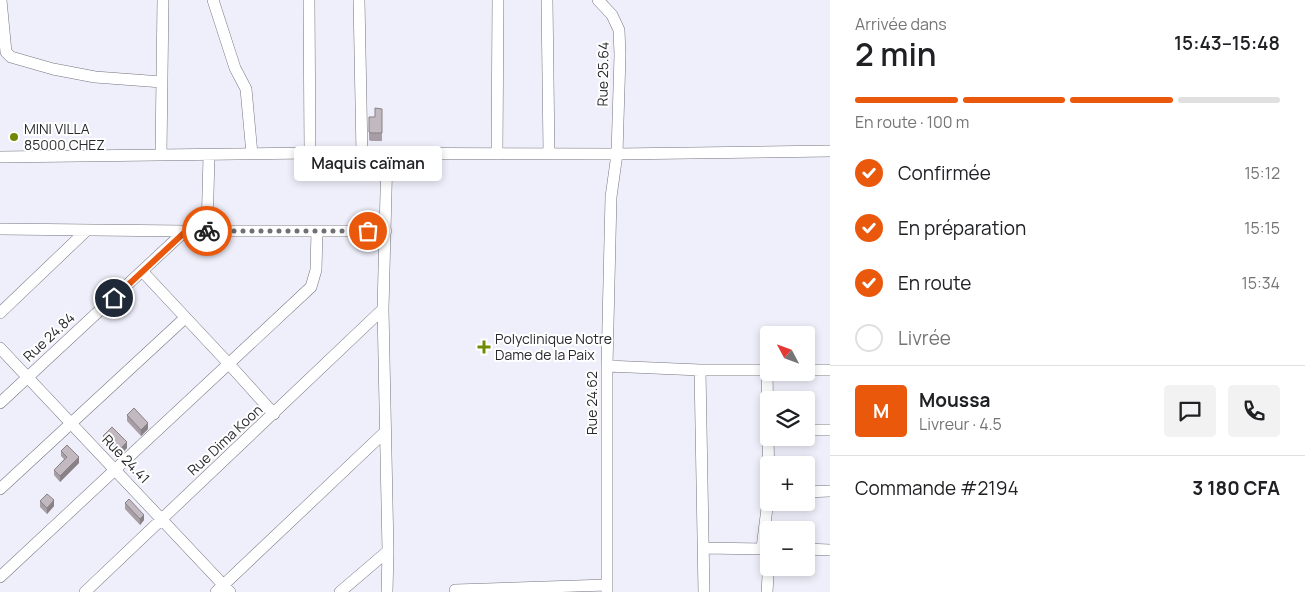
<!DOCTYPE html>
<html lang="fr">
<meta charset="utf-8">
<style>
body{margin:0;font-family:Manrope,sans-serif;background:#f2f2f2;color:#202124;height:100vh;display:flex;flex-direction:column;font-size:19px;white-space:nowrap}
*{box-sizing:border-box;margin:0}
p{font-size:16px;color:#757577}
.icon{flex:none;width:28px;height:28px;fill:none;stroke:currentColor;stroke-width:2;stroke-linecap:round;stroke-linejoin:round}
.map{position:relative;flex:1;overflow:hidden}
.side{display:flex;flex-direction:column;background:#fff;width:475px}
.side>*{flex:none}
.needle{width:32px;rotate:311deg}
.fabs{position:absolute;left:760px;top:326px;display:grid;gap:10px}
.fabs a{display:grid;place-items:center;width:55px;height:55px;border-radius:5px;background:#fff;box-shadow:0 2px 8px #0003;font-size:25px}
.pin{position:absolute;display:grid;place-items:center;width:42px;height:42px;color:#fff;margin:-21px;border:2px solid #fff;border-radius:50%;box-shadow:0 1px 5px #0007}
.courier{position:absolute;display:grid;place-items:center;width:50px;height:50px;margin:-25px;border:4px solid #ea580c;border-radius:50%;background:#fff;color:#222;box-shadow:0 1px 6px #0007}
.bubble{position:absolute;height:35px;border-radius:5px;background:#fff;box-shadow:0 2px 8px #0003;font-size:16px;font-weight:600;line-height:35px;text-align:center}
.summary em{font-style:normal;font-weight:600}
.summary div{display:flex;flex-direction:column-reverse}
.summary{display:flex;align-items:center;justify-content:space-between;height:85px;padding:0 25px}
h1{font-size:32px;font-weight:600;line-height:38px}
.bar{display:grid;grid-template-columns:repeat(4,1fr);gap:8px 5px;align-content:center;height:60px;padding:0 25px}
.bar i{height:6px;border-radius:4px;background:#e0e0e0}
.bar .current{background:#ea580c}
.bar p{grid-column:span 4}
.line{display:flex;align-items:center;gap:12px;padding:0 25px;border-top:1px solid #e0e0e0}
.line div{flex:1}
.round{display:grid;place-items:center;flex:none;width:52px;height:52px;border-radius:5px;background:#f2f2f2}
ol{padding:0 25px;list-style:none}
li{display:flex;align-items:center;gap:15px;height:55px}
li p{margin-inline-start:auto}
li .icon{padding:5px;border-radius:50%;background:#ea580c;color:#fff;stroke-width:4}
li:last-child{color:#757577}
li i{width:28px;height:28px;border:2px solid #e0e0e0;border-radius:50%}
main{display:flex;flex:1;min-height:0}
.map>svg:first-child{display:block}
</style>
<main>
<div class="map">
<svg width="830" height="592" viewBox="0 0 830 592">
<rect width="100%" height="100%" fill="#eeeffa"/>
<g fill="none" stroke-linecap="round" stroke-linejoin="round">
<defs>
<path id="minor" d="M1 0 6 52 11 57 53 69 95 77 162 82
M213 0 235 68 246 89 252 154
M309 0 310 153
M359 0 362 154
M547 0 549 153
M598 0 612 15 619 30 620 55 617 154 611 197 607 366V592
M161 154 163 0
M497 154 498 0
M0 157 310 153 617 154 830 151
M0 229 185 231H386
M207 231 209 156
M142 271 229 364 274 414
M0 313 87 230
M0 348 230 592
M607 366 700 370H769
M700 370 704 592
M806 370H830
M0 403 185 231
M806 430H830
M0 489 185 318
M806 492 830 491
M704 548 769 549
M762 548 769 492 767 370
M806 549 830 550
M0 577 311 287 316 270 317 231
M455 590 607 585
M85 592 383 309
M216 592 386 431
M340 592 388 551
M387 592 388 551 383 309 387 154
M767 592 769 561"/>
</defs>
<use href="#minor" stroke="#74757f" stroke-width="12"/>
<use href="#minor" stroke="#fff" stroke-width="11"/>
</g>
<path fill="#a79ea5" d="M382 109V141H371L369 140V117H375Z
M127 415 148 429 141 436 127 421Z
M112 427 127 448 120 455 111 445 109 447 103 442V436Z
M61 451 79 463 60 482 54 475V470L64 459 61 456Z
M40 501 54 506 47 514 40 507Z
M125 503 144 520 140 525 125 509Z"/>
<path fill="#888186" d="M148 423V429L141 436V430Z
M111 439V445L109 447V441Z
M127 442V448L120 455V449Z
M79 457V463L60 482V476Z
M54 500V506L47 514V508Z
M144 515V520L140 525V519Z"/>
<path fill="#c2b8c0" stroke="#888186" d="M375 108 382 109V133H371L369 132V117H375Z
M134 408 148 423 141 430 127 415Z
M112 427 127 442 120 449 111 439 109 441 103 436Z
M67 445 79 457 60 476 54 470 67 457 61 451Z
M47 494 54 500 47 508 40 501Z
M129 499 144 515 140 519 125 503Z"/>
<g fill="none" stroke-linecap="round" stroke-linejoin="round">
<path stroke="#6f6f75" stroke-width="5" stroke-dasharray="0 9" d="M207 231H368"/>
<path stroke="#ea580c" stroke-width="6" d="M114 298 185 232 207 231"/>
</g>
<g fill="#6f8b05" stroke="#fff" stroke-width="2">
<circle cx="14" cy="137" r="5"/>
<path d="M481.5 339.5h5v5h5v5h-5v5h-5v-5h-5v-5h5z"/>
</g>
<g text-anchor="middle" stroke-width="4" stroke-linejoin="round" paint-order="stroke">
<g font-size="14" fill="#2a2a2e" stroke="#fff">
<text transform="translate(603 74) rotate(-89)" y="5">Rue 25.64</text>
<text transform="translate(49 337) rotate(-43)" y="5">Rue 24.84</text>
<text transform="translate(592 403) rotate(-90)" y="5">Rue 24.62</text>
<text transform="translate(225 440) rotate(-43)" y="5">Rue Dima Koon</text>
<text transform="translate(126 459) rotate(46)" y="5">Rue 24.41</text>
</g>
<g font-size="14" fill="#2a2a2e" stroke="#fff" text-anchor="start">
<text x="24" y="134">MINI VILLA<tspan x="24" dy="16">85000 CHEZ</tspan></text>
<text x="495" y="344">Polyclinique Notre<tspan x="495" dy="16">Dame de la Paix</tspan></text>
</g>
</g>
</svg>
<div class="fabs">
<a><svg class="needle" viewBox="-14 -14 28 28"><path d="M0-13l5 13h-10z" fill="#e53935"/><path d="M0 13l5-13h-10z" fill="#757577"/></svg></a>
<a><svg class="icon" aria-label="layers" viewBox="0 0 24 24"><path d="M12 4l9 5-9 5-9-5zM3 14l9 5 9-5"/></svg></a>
<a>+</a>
<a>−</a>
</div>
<div class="pin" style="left:368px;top:231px;background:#ea580c"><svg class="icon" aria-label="bag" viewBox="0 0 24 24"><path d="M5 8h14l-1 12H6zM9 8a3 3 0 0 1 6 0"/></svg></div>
<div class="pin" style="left:114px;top:298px;background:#1f2937"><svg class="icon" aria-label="home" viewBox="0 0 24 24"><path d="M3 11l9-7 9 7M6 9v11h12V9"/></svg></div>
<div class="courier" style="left:207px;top:231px"><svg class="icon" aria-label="bike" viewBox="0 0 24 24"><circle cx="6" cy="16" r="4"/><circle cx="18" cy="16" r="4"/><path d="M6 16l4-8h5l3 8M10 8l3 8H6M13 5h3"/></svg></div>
<div class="bubble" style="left:294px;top:146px;width:148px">Maquis caïman</div>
</div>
<section class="side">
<div class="summary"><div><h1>2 min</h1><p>Arrivée dans</p></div><em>15:43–15:48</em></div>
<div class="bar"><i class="current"></i><i class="current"></i><i class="current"></i><i></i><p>En route · 100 m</p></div>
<ol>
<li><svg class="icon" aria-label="check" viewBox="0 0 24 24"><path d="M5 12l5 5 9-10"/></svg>Confirmée<p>15:12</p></li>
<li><svg class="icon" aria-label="check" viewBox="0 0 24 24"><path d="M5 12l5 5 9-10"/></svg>En préparation<p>15:15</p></li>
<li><svg class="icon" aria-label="check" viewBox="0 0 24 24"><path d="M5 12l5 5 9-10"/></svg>En route<p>15:34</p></li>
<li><i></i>Livrée</li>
</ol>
<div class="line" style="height:90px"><b class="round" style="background:#ea580c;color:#fff">M</b><div><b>Moussa</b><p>Livreur · 4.5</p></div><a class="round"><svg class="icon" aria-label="chat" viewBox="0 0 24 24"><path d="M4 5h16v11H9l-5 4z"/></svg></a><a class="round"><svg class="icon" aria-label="phone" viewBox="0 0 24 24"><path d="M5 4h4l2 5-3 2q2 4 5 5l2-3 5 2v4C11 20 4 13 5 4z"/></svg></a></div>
<div class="line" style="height:65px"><div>Commande #2194</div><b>3 180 CFA</b></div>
</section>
</main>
